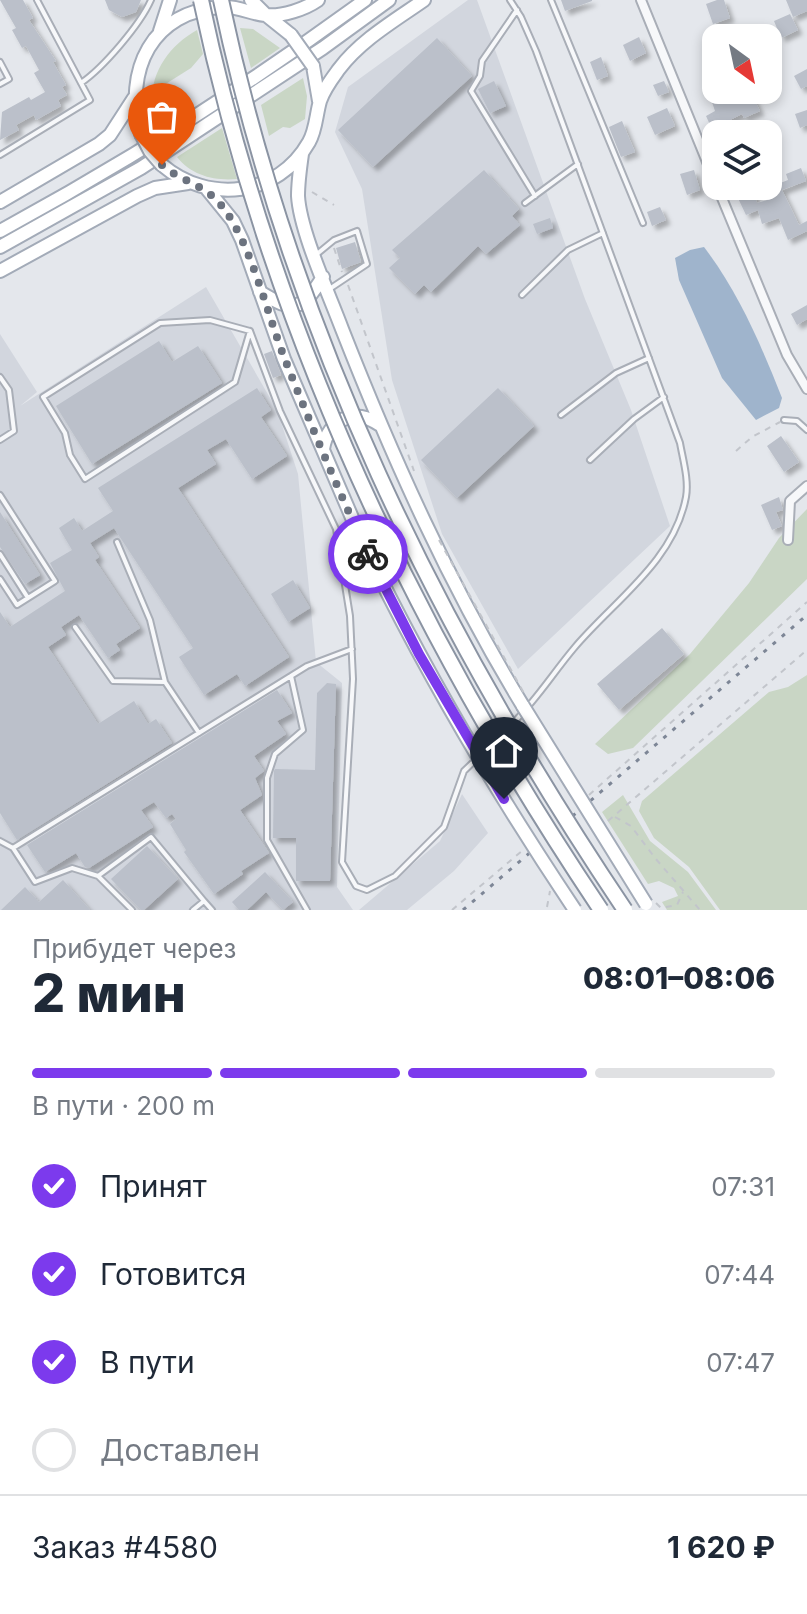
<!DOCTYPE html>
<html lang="ru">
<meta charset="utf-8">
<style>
body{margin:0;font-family:Inter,sans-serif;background:#f6f6f7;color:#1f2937;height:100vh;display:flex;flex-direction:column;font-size:30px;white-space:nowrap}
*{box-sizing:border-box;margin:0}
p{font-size:26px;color:#747a83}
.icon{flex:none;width:44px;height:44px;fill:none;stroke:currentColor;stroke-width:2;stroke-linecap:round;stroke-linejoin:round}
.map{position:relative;height:910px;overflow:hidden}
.panel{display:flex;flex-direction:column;background:#fff;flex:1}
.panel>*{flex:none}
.needle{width:52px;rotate:147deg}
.controls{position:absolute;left:702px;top:24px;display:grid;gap:16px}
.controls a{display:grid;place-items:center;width:80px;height:80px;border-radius:16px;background:#fff;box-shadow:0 4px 12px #0003;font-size:40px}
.pin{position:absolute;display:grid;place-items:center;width:68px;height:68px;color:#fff;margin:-82px -34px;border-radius:50% 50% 50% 0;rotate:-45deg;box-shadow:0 0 8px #0007}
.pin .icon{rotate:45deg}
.courier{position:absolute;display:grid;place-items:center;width:80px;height:80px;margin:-40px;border:6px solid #7c3aed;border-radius:50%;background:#fff;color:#222;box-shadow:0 2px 10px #0007}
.overview em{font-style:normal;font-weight:800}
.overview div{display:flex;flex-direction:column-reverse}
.overview{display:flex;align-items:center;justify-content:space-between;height:136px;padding:0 32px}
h1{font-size:52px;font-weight:800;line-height:60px}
.bar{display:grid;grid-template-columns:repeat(4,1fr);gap:12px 8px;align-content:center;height:96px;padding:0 32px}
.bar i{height:10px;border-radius:6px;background:#e0e1e3}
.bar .active{background:#7c3aed}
.bar p{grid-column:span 4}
.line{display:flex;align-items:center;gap:20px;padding:0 32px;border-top:2px solid #e0e1e3}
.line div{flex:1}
ol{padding:0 32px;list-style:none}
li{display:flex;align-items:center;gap:24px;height:88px}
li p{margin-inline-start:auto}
li .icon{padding:8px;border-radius:50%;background:#7c3aed;color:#fff;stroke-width:4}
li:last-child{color:#747a83}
li i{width:44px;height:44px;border:4px solid #e0e1e3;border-radius:50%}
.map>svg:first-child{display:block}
</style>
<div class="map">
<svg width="807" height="910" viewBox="0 0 807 910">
<defs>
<filter id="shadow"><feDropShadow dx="4.5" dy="4.5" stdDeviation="2" flood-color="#0004"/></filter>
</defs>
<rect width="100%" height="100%" fill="#e4e7ec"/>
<path fill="#d2d6de" d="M468 0H477L585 299 631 410 670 526 518 669 442 534 392 380 362 189 335 132 348 87Z
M206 287 277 410 298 474 316 662 342 683 337 887 353 910H0V334L37 392 20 406Z
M462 794 488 833 454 871 407 910H359L440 841Z"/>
<path fill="#c9d6c5" d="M240 28 253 29 280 48 251 68Z
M197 30 203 54 191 68 164 85 163 122 158 129C141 89 161 50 197 30Z
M303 78 307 96 305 119 290 128 283 127 269 136 261 105Z
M222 128 237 179C215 181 192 176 177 157Z
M807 509V579L633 748 608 754 595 744 690 654 749 583 779 538Z
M807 675V910H720L689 867 654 838 639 811 642 801 769 692 788 687Z
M623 795 650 841 688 872 716 910H667L662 902 678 896 674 888 659 881 648 884 602 812Z"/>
<path fill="#9fb4cc" d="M704 247C739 293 761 345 782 398L779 408 756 420 722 378 679 280 675 258 690 250Z"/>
<path fill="#bbc0ca" filter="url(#shadow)" d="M0 0H23L33 18 29 20 56 61 53 62 66 85 62 87 67 95 58 100 61 106 36 120 34 115 16 125 19 130 0 140 2 112 29 97 31 100 45 92 34 73 39 70 26 46 22 48 12 30 16 28Z
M105 0H141L136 12 122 17 109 10Z
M561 0H592V1L565 11Z
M717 0H724L730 18 713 24 706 4Z
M786 0H807V11L793 17Z
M790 14 798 30 781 38 774 21Z
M639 37 646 53 630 61 623 45Z
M437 38 472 76 373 167 338 130Z
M601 57 608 76 597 80 590 62Z
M807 69V86L801 89 794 76Z
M494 81 506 106 490 113 478 89Z
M664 81 669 92 658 96 653 85Z
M716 83V90H727L731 100 750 91 760 111 744 118 742 114 712 129 706 116 715 111 707 87Z
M667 108 675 126 655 135 647 117Z
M807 110V125L800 128 795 114Z
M622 121 635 152 621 157 609 127Z
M801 168 806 181 782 190 799 225 807 221V231L788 240 779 218 762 224 758 210 746 215 737 196 753 191 757 203 774 198 772 193 767 195 765 189 788 180 786 174Z
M484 170 519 209 512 216 520 225 486 254 478 246 431 292 424 285 415 294 389 268 400 258 392 250Z
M694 170 700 190 687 195 680 174Z
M660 207 666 220 652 226 647 212Z
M550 218 553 228 537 234 533 224Z
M355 242 361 262 342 269 336 248Z
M807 305V319L797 325 791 314Z
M159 341 172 362 198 346 222 383 92 464 56 406Z
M272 351 281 375 273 378 264 354Z
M257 388 271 410 261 417 287 456 252 479 226 439 207 450 216 464 178 488 289 657 245 686 237 674 204 695 179 657 193 648 114 528 90 543 99 557 95 560 140 628 116 644 120 650 108 658 79 615 61 627 66 635 48 647 98 724 134 701 148 724 156 719 172 743 17 840 0 813V612L10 627 65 591 50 563 72 550 59 528 74 518 82 531 113 511 98 488Z
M498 388 534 426 457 498 421 460Z
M781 436 799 462 784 472 767 446Z
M779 497 783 510 776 512 782 526 772 530 761 505Z
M0 512 40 575 25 584 0 547Z
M293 580 310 608 288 622 271 594Z
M662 628 684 654 619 710 597 684Z
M327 683 336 684 330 881H296V838H273L274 771 275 769 315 770 317 693Z
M277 690 292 713 277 721 286 734 254 756 264 771 255 778 262 795 240 810 269 853 241 871 243 874 214 894 184 852 186 850 170 824 176 819 172 814 166 818 154 802 141 810 153 827 89 868 85 867 76 853 45 872 27 845Z
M147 846 178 879 144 910H141L111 879Z
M265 872 293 902 283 910 266 892 247 910H239L232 902Z
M63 880 90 910H1L25 887 39 902Z"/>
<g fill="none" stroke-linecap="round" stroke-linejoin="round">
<defs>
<path id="service" d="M510 0 521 17 536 51 680 443C683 460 689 480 686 497 674 561 615 600 575 647 553 673 538 698 513 723
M551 0 643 223
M517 10 482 61 480 76 471 91 535 196
M0 62 9 79 0 84
M81 83C103 68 140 25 151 0
M0 155 90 100 37 0
M525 203 578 164
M317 254 334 240 357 231 367 264 328 290
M522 295 568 250 603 233
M210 320 250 331 235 382 85 479 70 455 65 433 43 397 160 323Z
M250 331 280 411 336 529 350 616 353 679 342 862 356 886 367 890 395 876 444 827 464 771 493 743
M0 377 9 390 14 431 0 440
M561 415 616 373 649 358
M784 420 797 421 807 430
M590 460 634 419 664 397
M0 495 55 581 17 605 0 579
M117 542 150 620 165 682 199 733
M0 554 28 598
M75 627 113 681 165 682
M291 676 303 730 275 754 267 778V840L307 910
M0 841 13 848 307 666 352 649
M13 848 35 882 72 868 98 876 132 910
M98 876 151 837 204 901
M193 910 204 901 212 910"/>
<path id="minor" d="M641 0 716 184
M717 186 787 355 807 389
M788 540 790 501 807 486"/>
<path id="primary" d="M251 0 266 15 291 35
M160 31 170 0
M313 66 319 101
M141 134C123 71 152 10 223 7 239 6 251 14 265 15 282 17 305 9 318 0
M302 154C300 168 298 182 298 196 300 231 329 294 342 329 393 459 450 586 523 706
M162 165C208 204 278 197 309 142 316 130 316 115 320 101 324 89 331 80 339 69 361 40 394 21 424 0
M207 189 233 221 242 240 284 359 362 541
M0 202 99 144 110 135 134 98
M0 231C127 162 249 85 365 0
M0 247 141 168 323 48 389 0
M0 271 137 196 155 188 188 183
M260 292C295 314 302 310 323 277
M323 449C328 419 355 407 380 425"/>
</defs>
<use href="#service" stroke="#a9aeb7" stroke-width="8"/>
<use href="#minor" stroke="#a9aeb7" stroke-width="12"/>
<use href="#primary" stroke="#a3abb8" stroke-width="16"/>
<path stroke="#c2c5cb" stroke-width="2" stroke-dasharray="6 6" stroke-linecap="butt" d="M312 192 334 205
M334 248 342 272
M348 285 414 471
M736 451 752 437 780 422
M589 795 807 602
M615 817 631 826 655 858 700 910
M608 821 807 650
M656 903 661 908 677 905 683 892
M547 907 550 891
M452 910 523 850"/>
<use href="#service" stroke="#f7f8fa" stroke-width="4"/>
<use href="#minor" stroke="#f7f8fa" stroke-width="8"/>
<use href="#primary" stroke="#fff" stroke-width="12"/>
<path stroke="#7d8696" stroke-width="3" stroke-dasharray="4 8" stroke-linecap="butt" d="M463 910 807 615"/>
<defs>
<path id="primary-bridge" d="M291 35 313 66
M141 134 150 151 162 165
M362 541C423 669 496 792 575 910
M523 706 646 904"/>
<path id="trunk-bridge" d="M201 0C270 328 415 633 601 910
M221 0C291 332 437 630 625 910"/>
</defs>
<use href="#primary-bridge" stroke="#a3abb8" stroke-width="16" stroke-linecap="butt"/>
<use href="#trunk-bridge" stroke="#8b94a3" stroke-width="18" stroke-linecap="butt"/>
<path stroke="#c2c5cb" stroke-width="2" stroke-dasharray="6 6" stroke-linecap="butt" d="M439 540 525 695"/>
<use href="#primary-bridge" stroke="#fff" stroke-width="12"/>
<use href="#trunk-bridge" stroke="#fff" stroke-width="14"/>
</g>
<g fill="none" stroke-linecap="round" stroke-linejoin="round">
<path stroke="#6c737f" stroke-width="8" stroke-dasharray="0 14.4" d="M162 165C182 182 204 184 221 205 250 240 267 313 284 357 310 423 338 490 368 554"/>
<path stroke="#7c3aed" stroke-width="10" d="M368 554 419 654 504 799"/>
</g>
</svg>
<div class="controls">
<a><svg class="needle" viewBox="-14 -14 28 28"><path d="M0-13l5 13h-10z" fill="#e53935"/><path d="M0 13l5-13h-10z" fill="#747a83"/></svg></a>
<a><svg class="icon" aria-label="layers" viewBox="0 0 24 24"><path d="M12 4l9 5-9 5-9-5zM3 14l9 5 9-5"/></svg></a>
</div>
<div class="pin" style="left:162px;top:165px;background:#ea580c"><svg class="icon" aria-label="bag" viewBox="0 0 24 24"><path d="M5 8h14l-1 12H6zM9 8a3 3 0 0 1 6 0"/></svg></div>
<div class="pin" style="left:504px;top:799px;background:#1f2937"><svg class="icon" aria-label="home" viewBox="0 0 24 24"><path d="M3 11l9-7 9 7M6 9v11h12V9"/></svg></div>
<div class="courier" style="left:368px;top:554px"><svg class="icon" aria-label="bike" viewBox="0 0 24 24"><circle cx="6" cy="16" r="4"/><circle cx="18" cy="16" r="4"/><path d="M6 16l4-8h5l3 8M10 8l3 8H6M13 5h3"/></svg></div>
</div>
<section class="panel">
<div class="overview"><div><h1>2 мин</h1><p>Прибудет через</p></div><em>08:01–08:06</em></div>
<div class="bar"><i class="active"></i><i class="active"></i><i class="active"></i><i></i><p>В пути · 200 m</p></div>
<ol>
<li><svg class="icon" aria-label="check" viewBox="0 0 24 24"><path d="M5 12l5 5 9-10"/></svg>Принят<p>07:31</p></li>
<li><svg class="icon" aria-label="check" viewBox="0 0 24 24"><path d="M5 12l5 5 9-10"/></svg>Готовится<p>07:44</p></li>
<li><svg class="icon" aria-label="check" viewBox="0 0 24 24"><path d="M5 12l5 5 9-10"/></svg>В пути<p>07:47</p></li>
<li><i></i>Доставлен</li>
</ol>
<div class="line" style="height:104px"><div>Заказ #4580</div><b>1 620 ₽</b></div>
</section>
